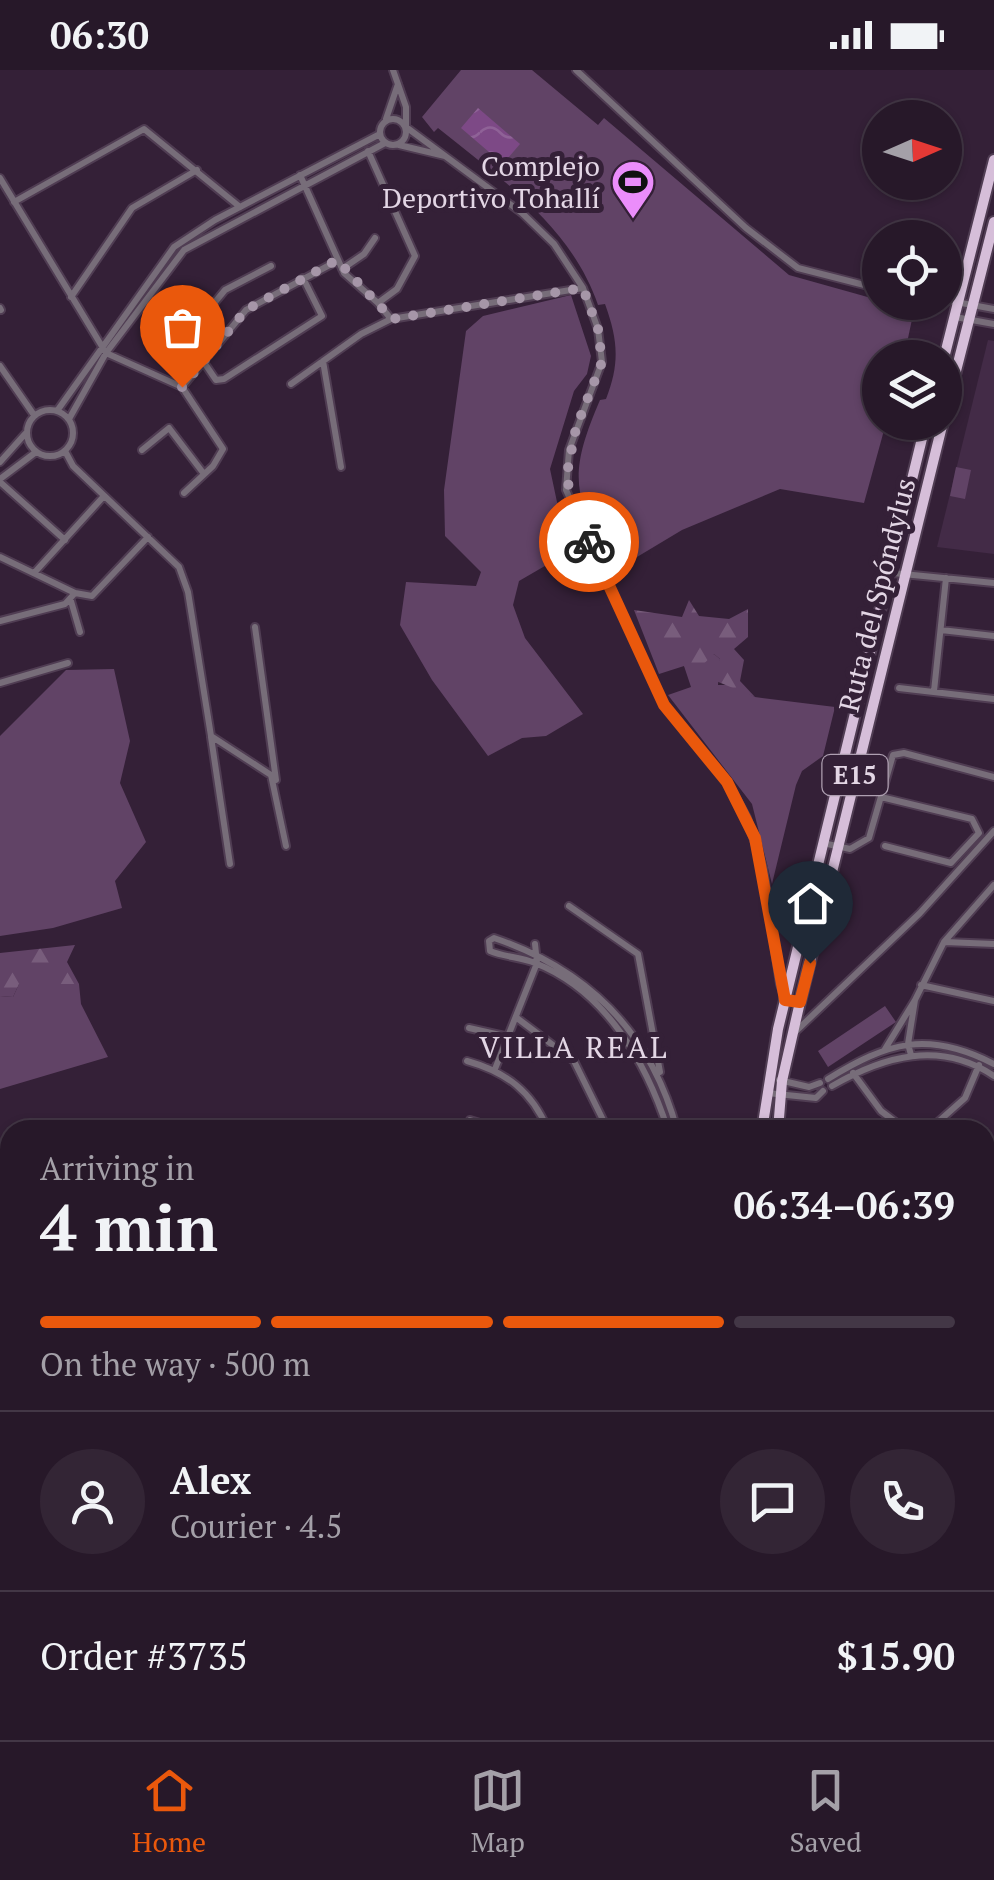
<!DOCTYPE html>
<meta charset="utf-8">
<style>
body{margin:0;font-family:"PT Serif",serif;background:#332535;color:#f1f3f6;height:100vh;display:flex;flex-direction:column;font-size:38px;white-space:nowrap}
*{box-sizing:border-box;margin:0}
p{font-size:32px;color:#a4a0a8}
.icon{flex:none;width:55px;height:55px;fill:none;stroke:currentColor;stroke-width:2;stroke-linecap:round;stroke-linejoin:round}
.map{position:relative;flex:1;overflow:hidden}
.side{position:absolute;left:0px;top:1050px;width:995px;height:620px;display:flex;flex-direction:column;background:#271829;border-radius:30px 30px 0 0;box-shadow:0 2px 8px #0004,0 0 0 2px #433746}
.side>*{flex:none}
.needle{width:65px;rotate:87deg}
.tools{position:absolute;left:862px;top:30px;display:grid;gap:20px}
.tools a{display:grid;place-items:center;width:100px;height:100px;border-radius:50%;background:#271829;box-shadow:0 2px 8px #0004,0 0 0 2px #433746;font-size:50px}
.pin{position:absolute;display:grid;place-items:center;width:85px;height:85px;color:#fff;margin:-102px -42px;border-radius:50% 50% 50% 0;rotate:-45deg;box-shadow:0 0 10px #0007}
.pin .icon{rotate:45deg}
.courier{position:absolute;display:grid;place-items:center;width:100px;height:100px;margin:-50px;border:8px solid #ea580c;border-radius:50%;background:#fff;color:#222;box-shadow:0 2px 12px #0007}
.summary em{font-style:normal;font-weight:800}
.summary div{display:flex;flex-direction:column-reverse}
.summary{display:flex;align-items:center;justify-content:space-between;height:170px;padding:0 40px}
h1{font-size:65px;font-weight:800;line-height:75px}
.bar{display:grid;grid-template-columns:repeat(4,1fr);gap:15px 10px;align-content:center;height:120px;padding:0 40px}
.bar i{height:12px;border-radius:8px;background:#433746}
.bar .current{background:#ea580c}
.bar p{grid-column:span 4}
.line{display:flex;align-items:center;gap:25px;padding:0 40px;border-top:2px solid #433746}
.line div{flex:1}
.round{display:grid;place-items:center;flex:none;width:105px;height:105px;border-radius:52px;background:#332535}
.status{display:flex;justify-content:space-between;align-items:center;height:70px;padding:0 50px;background:#271829;direction:ltr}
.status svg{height:28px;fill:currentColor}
.dock{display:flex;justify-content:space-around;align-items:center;height:140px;border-top:2px solid #433746;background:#271829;font-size:28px;color:#a4a0a8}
.dock a{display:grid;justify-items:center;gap:5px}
.dock .current{color:#ea580c}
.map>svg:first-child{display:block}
</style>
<div class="status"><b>06:30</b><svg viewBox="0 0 49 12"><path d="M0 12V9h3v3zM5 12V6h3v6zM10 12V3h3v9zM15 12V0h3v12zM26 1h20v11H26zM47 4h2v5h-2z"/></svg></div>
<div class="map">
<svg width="994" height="1670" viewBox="0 0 994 1670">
<defs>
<pattern id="forest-firs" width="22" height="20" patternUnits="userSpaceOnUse" patternTransform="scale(2.5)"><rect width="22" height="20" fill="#614366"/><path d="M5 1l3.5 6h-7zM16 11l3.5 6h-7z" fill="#785d7c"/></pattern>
<pattern id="water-waves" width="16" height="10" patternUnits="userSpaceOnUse" patternTransform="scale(2.5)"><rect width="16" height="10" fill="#7d4986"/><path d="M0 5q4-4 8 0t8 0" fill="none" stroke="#8f6297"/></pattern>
</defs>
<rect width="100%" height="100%" fill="#342037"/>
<path fill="#432b47" d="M988 270 994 271V484L937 477Z"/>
<path fill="#614366" d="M461 0H532L598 55 604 48 789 205 914 240 904 287 880 288V352L886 353 864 433 780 419 682 460 612 502C576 426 565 411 600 330L606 329C620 293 618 270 605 234L598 235C571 156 500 108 438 58L434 62 422 47Z
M571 225 591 286 587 304 574 321 550 399 557 432 581 475 519 511 513 535 525 568 583 644 546 666 522 668 488 686 432 610 400 555 406 512 476 516 481 502 445 466 444 420 466 261 483 246Z
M956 397 971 400 965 429 950 426Z
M714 584 720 589 718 615H732L755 627 835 637 823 686 802 701 796 715 772 814 752 734 668 625 691 617 684 596Z
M114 599 130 671 120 713 146 772 115 811 122 838 53 858 0 866V666L66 600Z
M19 914H79L81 934 108 987 0 1019V926L13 927Z
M885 936 896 952 828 997 818 981Z
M994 1361V1411L985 1414V1365Z
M994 1435V1483L985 1487V1438Z
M548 1660H618C600 1670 566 1670 548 1660Z
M641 1660H739L745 1670H632Z"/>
<path fill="url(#forest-firs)" d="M689 530 699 546 729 549 748 539V567L734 579 744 590 740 611 755 627 711 609 720 589 714 584 693 604 684 596 659 604 634 540 682 547Z
M75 875 67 892 79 914H19L13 927 0 926V883Z"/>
<path fill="url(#water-waves)" d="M478 38 520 74 503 94 461 58Z"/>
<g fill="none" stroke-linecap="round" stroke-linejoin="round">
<defs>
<path id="minor" d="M393 0 406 37V57L522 143 554 174 583 218 598 259 602 292 569 380 566 420 664 635 727 712 747 748 763 798 780 914 785 929 799 932
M576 0 746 158 798 198 880 219
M380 62a13 13 0 1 1 26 0a13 13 0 1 1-26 0Z
M386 49 398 14
M399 75 445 86
M300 105 344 203 378 233 397 219 415 186 368 81
M0 108 106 283 182 317 246 240 337 191
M14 132 144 59 240 137
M271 196 225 220 182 272 183 279 203 291 216 310 224 309 322 246 303 208
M342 199 364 184 375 168
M71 227 132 138 197 100
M945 230 994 239
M378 233 391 249
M0 238 1 240
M955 247 994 254
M323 291 341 397
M0 296 34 345
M291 314 361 264 391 249 583 218
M182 317 223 379 213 396 184 423
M27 363a23 23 0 1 1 46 0a23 23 0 1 1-46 0Z
M57 341 174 177 215 150 380 64
M69 349 106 283 184 180 385 73
M142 380 169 358 204 404
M65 381 73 396 179 497 188 522 211 666 271 705 286 776
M0 392 25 364
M0 409 36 382
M0 412 65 470
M0 487 75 523 92 526 148 467
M35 502 104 426
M893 503 994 513
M71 531 80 562
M0 551 65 534 75 523
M255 557 276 710
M941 560 994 566
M0 613 68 593
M899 618 994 629
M934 621 946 508
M211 667 230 794
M881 727 972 749 979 763 951 793 885 776
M823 773 850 779 869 768 893 685 904 683 994 707
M569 836 638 884 660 1002
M945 872 994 874
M921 915 994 931
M915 930 944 872 994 815
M517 948 574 991 608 1060
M469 958 509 967
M794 963 920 843 994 761
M885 979 915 930 908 974 911 985
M467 991C506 1002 532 1021 548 1060
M495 999 537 893 535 874
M853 1003 881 1041 906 1060
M828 1009C888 972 928 960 994 994
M779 1010 809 1017 820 1013
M832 1016C884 986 940 970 994 1006
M767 1023 816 1028 823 1021
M470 1050 503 1060
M320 1060H373
M668 1060C646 992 606 921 535 893 521 887 504 887 490 881L489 871 494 868C588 900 651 963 677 1060
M929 1060 965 1028 979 995
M985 1089 994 1095
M985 1101 994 1100
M0 1123 10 1120
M985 1174 994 1170
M0 1175 10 1223
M0 1241 10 1238
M988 1243 993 1267
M0 1653 10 1649
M23 1660 24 1670
M78 1660 81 1670
M155 1660 158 1670
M167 1660 170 1670
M383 1660 384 1670
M444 1660 460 1670
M483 1660 501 1670
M0 1668 20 1660
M309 1670 323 1666
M905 1670V1660"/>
<path id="tertiary" d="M618 1670 632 1660"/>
<path id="secondary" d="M985 1529 994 1525"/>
<path id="primary" d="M985 1556 988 1670"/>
<path id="trunk" d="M944 288 994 90
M945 344 994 152
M762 1060 778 959 926 352
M778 1060 782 1011 800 932 943 352
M541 1660 550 1670
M512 1670 514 1660
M522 1670 524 1660"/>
</defs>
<use href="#minor" stroke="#503d53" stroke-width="10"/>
<use href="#tertiary" stroke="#503d53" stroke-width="11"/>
<use href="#secondary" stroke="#503d53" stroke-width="12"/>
<use href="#primary" stroke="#503d53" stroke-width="12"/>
<use href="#trunk" stroke="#503d53" stroke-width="14"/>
<use href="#minor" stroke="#776d79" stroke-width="6"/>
<use href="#tertiary" stroke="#776d79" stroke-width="8"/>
<use href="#secondary" stroke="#a493a6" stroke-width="9"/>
<use href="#primary" stroke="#c6b1c9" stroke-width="9"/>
<use href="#trunk" stroke="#d6bed9" stroke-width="10"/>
</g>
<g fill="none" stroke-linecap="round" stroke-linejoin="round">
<path stroke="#a696a8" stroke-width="10" stroke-dasharray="0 18" d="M182 317 246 240 337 190 392 249 583 218 598 259 602 292 576 358 566 408 589 472"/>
<path stroke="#ea580c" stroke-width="12" d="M589 472 664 635 727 712 755 768 785 930 800 932 810 893"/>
</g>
<defs>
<symbol id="stadium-pin" viewBox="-11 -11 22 30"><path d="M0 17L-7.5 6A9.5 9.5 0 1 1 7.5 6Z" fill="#eb8dfb" stroke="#342037"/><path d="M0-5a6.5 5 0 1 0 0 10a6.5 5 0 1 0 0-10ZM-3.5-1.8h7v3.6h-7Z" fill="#111"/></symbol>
</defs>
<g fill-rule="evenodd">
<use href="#stadium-pin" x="608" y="87" width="50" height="68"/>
</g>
<g text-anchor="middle" stroke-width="10" stroke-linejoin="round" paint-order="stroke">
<rect fill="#342037" stroke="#ae9fb1" stroke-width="2.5" x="822.5" y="685" width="65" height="40" rx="8"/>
<g font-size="25" font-weight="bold" fill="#e3d6e5">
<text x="855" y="714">E15</text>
</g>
<g font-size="28" fill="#e3d6e5" stroke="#342037" text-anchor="end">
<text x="600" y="106">Complejo<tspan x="600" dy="32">Deportivo Tohallí</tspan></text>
</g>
<g font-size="28" fill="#e3d6e5" stroke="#342037">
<text transform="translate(877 525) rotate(-76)" y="10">Ruta del Spóndylus</text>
</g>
<g font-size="30" letter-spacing="2.5" fill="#e3d6e5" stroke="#342037">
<text x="574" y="988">VILLA REAL</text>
</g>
</g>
</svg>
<div class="tools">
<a><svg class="needle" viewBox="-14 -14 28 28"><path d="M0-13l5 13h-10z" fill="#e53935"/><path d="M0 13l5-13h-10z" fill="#a4a0a8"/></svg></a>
<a><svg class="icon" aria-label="locate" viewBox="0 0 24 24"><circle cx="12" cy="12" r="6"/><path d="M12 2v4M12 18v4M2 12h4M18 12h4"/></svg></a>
<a><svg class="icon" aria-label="layers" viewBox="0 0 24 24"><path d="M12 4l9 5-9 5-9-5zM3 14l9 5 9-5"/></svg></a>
</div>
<div class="pin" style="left:182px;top:317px;background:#ea580c"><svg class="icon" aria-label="bag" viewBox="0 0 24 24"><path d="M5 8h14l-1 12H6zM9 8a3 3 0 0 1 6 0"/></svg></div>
<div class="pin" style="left:810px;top:893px;background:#1f2937"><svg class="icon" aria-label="home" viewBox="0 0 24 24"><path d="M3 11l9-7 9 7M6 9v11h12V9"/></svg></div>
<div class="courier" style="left:589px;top:472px"><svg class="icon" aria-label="bike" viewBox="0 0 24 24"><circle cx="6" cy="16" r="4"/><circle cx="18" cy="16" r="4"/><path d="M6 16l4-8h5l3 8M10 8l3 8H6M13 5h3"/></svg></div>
<section class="side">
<div class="summary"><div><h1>4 min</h1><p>Arriving in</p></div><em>06:34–06:39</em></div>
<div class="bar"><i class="current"></i><i class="current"></i><i class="current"></i><i></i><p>On the way · 500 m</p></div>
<div class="line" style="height:180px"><a class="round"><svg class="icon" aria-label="person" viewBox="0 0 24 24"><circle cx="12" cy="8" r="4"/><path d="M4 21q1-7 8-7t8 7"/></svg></a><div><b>Alex</b><p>Courier · 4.5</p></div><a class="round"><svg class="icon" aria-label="chat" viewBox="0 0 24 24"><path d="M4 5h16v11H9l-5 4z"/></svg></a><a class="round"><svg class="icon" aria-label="phone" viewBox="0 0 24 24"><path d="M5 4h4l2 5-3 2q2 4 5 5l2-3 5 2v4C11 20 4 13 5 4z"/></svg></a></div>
<div class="line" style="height:130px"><div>Order #3735</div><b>$15.90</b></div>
</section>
</div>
<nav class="dock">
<a class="current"><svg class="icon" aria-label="home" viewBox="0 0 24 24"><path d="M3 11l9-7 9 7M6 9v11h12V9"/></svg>Home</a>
<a><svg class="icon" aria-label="map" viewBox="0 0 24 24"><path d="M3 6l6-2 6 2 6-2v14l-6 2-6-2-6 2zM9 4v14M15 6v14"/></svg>Map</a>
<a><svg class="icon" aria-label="saved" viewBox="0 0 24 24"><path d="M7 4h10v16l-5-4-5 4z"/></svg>Saved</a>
</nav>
